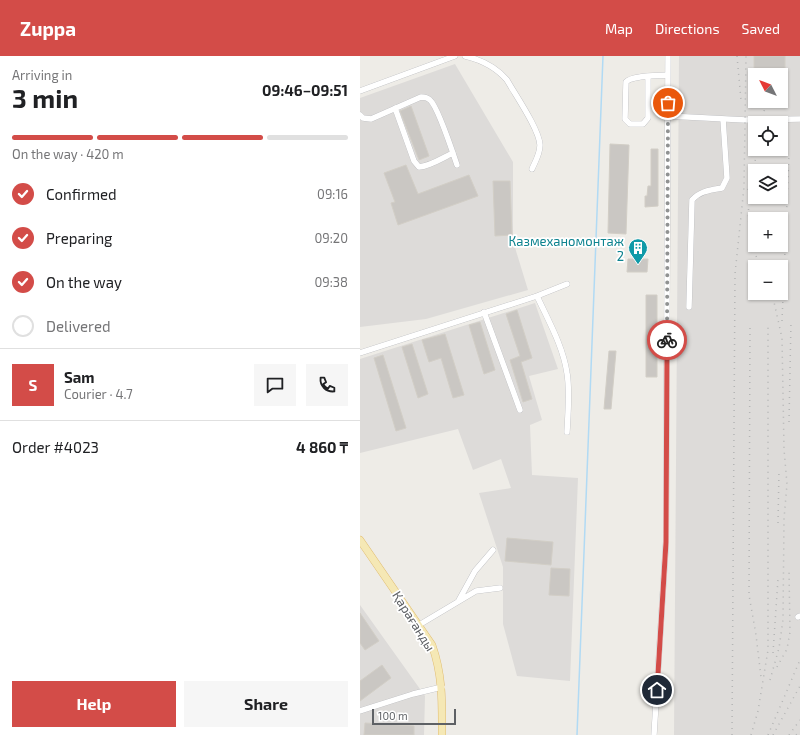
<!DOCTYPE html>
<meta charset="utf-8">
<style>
body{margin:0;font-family:"Exo 2",sans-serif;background:#f6f6f6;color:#202124;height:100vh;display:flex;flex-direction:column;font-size:15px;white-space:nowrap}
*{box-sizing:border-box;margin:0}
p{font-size:13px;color:#757577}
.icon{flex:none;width:22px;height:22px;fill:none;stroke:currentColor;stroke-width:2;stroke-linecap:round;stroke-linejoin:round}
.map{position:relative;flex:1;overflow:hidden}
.drawer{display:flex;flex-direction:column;background:#fff;width:360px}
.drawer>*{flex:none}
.needle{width:26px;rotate:312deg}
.tools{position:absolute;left:388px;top:12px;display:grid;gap:8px}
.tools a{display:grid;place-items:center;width:40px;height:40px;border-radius:0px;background:#fff;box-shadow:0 1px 3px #0004;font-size:20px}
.scale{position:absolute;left:12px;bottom:10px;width:84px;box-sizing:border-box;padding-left:4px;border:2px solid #5e6165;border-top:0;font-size:11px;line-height:14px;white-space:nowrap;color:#5e6165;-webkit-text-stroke:3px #fff;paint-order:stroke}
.pin{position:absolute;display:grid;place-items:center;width:34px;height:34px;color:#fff;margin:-17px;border:2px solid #fff;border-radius:50%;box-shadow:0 1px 4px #0007}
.courier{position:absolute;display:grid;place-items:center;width:40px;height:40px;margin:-20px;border:3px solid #d34c48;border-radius:50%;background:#fff;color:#222;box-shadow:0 1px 5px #0007}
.headline em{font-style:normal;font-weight:700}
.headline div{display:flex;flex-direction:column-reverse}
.headline{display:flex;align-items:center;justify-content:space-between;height:68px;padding:0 12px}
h1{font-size:26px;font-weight:700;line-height:30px}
.bar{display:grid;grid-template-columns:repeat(4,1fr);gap:6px 4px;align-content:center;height:48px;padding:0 12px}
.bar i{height:5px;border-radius:3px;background:#e0e0e0}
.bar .current{background:#d34c48}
.bar p{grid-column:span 4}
.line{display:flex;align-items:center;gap:10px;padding:0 12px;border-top:1px solid #e0e0e0}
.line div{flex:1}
.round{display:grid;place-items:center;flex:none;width:42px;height:42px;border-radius:0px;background:#f6f6f6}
ol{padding:0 12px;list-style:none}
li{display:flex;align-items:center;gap:12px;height:44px}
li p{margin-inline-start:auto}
li .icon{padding:4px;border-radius:50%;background:#d34c48;color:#fff;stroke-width:4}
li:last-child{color:#757577}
li i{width:22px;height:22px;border:2px solid #e0e0e0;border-radius:50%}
.cta{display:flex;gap:8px;margin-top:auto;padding:8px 12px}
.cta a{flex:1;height:46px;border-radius:0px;background:#d34c48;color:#fff;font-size:16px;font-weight:700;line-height:46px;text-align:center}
.cta a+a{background:#f6f6f6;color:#202124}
header{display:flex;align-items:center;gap:24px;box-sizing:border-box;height:56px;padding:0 20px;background:#d34c48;color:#fff}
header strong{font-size:19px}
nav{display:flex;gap:22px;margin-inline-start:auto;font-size:14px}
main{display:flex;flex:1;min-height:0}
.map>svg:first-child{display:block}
</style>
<header>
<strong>Zuppa</strong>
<nav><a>Map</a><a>Directions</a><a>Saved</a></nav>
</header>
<main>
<section class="drawer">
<div class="headline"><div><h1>3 min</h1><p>Arriving in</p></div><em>09:46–09:51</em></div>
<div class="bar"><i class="current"></i><i class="current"></i><i class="current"></i><i></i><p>On the way · 420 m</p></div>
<ol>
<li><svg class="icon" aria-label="check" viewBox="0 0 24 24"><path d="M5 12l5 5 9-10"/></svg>Confirmed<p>09:16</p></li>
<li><svg class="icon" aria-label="check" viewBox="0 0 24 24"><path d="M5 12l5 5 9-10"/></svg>Preparing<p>09:20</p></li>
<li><svg class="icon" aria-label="check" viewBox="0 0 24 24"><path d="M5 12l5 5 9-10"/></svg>On the way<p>09:38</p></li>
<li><i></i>Delivered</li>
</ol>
<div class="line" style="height:72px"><b class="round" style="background:#d34c48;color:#fff">S</b><div><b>Sam</b><p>Courier · 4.7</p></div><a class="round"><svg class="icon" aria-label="chat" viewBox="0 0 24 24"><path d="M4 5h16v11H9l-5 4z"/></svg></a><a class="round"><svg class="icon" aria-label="phone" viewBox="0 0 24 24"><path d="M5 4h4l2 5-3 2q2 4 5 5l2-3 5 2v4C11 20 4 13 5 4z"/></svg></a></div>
<div class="line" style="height:52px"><div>Order #4023</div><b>4 860 ₸</b></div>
<div class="cta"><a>Help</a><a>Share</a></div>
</section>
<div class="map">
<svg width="440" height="679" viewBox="0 0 440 679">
<rect width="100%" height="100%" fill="#eeece7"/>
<path fill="#dddbd9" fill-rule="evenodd" d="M319 0H440V679H314ZM395 19H421V45H395ZM395 67H421V93H395ZM395 115H421V141H395ZM395 163H421V189H395ZM395 211H421V237H395Z
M95 8 153 106V185L168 234 66 263 0 271V42Z
M175 247 198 313 169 320 182 364 170 369 172 419 218 422 210 625 157 620 143 568V511L119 437 151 432 141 403 113 414 98 373 0 397V303Z
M0 549 65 640 64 679H0Z"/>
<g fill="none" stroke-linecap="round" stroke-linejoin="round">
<path stroke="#b1daf4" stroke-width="1.5" d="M217 679 243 0"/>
</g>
<path fill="#cac7c3" stroke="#d2cec6" d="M394 0H425V19H394Z
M51 50 69 100 59 104 40 55Z
M250 88 269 89 266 178 248 177Z
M291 93H298V150L285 151V140H287L288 130H291Z
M46 109 58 138 109 119 118 140 38 169 31 147 35 146 24 117Z
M133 125H150L152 179 135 180Z
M268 203H288L287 216H267Z
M286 239H297V321H286Z
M157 254 172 302 161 306 172 343 163 346 150 304 160 300 146 258Z
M120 266 135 314 124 318 109 269Z
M85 278 104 339 93 342 81 302 69 306 62 284Z
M52 288 68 338 58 342 42 291Z
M249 295H256L251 353H244Z
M23 299 46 372 36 375 14 302Z
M147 482 193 486 191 509 145 505Z
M191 512 210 513 209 540 189 539Z
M0 557 19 585 5 594 0 587Z
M22 609 31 622 0 645V625Z
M5 667 54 670V679H4Z"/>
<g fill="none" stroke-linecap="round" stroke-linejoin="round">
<defs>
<path id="minor" d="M105 0C122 4 136 11 147 24 156 40 179 73 180 89 180 98 175 106 172 113
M288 21V62L283 68H270L265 63 266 26C272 19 298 20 308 19
M0 35 95 0
M35 52 54 105 59 111C71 110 82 102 93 97
M0 59 3 62 11 63 61 41C64 41 67 41 70 44 77 50 93 97 97 109
M308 60 386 64 440 63
M177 240C188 264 203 290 207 317 210 334 208 358 207 376
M329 251 332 144C340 135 350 134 362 132L367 122 363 63
M124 256 160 354
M0 297 177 240 207 228
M99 544 115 515 133 494
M438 561 440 560
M59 569 116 535 140 532
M0 655 53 638 82 631
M294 679 306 486 308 0"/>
<path id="major" d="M0 484 72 589C83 620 82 647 82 679"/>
</defs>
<use href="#minor" stroke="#b2b3b7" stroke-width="6"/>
<use href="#major" stroke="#e0bb6e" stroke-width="8"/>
<use href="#minor" stroke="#fff" stroke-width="5.5"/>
<use href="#major" stroke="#f5e8b5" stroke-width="7"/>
<path stroke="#b4b5b5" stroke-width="1.5" stroke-dasharray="1 5" stroke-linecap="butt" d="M377 0 381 44
M403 67 405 46
M388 134 398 93
M389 135C388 165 387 183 401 211
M422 265 429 99
M390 272 389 539 396 579 401 621
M429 366 431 265
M418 467 419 414
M413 597 418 523
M417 611 427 593 430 576 429 514
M410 624 419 592 423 564 424 463 427 428 424 393 422 282 412 237
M372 679 375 218 384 131 386 0
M391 679 398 655 408 594V270
M408 679 440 604
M413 679 440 630
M429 679 440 664
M436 679 440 676"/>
</g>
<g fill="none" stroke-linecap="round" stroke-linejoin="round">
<path stroke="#909292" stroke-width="4" stroke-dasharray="0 7.2" d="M307 284 308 47"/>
<path stroke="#d34c48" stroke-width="5" d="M297 634 306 486 307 284"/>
</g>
<defs>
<symbol id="building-pin" viewBox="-11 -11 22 30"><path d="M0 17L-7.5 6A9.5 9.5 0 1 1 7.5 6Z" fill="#0f9aa8" stroke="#fff"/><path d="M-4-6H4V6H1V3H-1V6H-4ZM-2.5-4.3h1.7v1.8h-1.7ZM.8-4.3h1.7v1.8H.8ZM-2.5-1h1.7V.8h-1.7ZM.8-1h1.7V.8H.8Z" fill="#fff"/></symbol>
</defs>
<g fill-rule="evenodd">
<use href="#building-pin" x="267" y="181" width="22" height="30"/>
</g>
<g text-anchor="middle" stroke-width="3.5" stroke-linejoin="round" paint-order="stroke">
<g font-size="13" fill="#0d838f" stroke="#fff" text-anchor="end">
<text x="264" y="190">Казмеханомонтаж<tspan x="264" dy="15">2</tspan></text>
</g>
<g font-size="13" fill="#5e6165" stroke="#fff">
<text transform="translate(54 565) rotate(58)" y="5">Қарағанды</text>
</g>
</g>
</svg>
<div class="tools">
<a><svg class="needle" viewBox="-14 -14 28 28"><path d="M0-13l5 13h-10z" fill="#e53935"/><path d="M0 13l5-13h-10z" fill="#757577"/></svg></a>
<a><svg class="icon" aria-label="locate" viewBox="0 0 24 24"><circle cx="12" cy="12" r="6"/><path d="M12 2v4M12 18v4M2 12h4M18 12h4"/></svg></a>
<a><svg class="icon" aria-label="layers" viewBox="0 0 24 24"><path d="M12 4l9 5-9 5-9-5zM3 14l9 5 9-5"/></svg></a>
<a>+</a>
<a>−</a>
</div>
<div class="scale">100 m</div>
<div class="pin" style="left:308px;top:47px;background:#ea580c"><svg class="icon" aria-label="bag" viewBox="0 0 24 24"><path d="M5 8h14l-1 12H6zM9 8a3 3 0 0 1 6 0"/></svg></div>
<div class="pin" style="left:297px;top:634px;background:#1f2937"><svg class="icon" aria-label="home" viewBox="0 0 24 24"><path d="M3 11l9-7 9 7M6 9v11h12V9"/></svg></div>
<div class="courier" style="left:307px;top:284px"><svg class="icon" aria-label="bike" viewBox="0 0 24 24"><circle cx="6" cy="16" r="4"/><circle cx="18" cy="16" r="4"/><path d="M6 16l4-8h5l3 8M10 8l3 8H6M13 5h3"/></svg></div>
</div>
</main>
